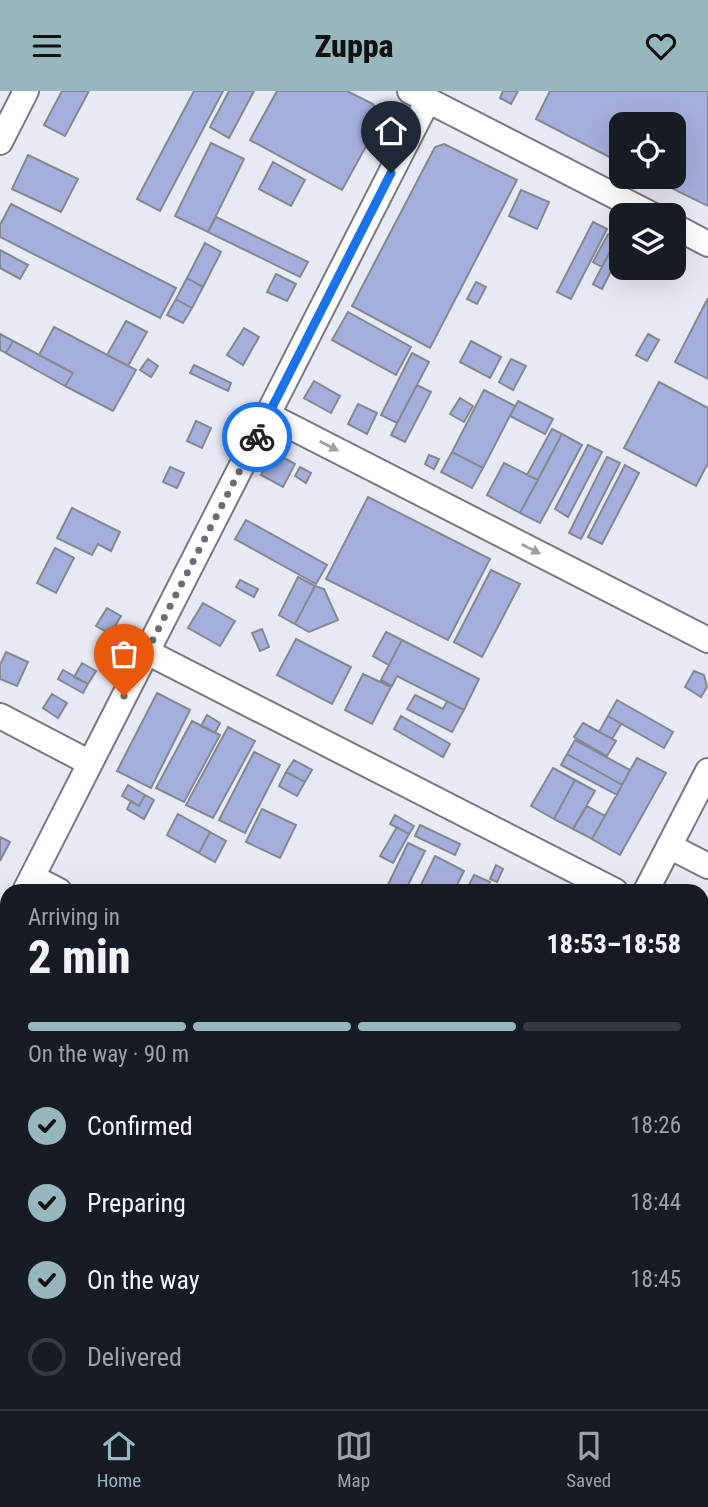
<!DOCTYPE html>
<meta charset="utf-8">
<style>
body{margin:0;font-family:"Roboto Condensed",sans-serif;background:#20242c;color:#f1f3f6;height:100vh;display:flex;flex-direction:column;font-size:26px;white-space:nowrap}
*{box-sizing:border-box;margin:0}
p{font-size:23px;color:#9ea1a6}
.icon{flex:none;width:38px;height:38px;fill:none;stroke:currentColor;stroke-width:2;stroke-linecap:round;stroke-linejoin:round}
.map{position:relative;flex:1;overflow:hidden}
.drawer{position:absolute;left:0px;top:793px;width:709px;height:527px;display:flex;flex-direction:column;background:#171b24;border-radius:21px 21px 0 0;box-shadow:0 7px 28px #0002}
.drawer>*{flex:none}
.tools{position:absolute;left:609px;top:21px;display:grid;gap:14px}
.tools a{display:grid;place-items:center;width:77px;height:77px;border-radius:14px;background:#171b24;box-shadow:0 7px 28px #0002;font-size:35px}
.pin{position:absolute;display:grid;place-items:center;width:60px;height:60px;color:#fff;margin:-72px -30px;border-radius:50% 50% 50% 0;rotate:-45deg;box-shadow:0 0 7px #0007}
.pin .icon{rotate:45deg}
.courier{position:absolute;display:grid;place-items:center;width:70px;height:70px;margin:-35px;border:5px solid #1a73e8;border-radius:50%;background:#fff;color:#222;box-shadow:0 2px 9px #0007}
.head em{font-style:normal;font-weight:800}
.head div{display:flex;flex-direction:column-reverse}
.head{display:flex;align-items:center;justify-content:space-between;height:119px;padding:0 28px}
h1{font-size:46px;font-weight:800;line-height:52px}
.bar{display:grid;grid-template-columns:repeat(4,1fr);gap:10px 7px;align-content:center;height:84px;padding:0 28px}
.bar i{height:9px;border-radius:5px;background:#363941}
.bar .active{background:#97b7bf}
.bar p{grid-column:span 4}
ol{padding:0 28px;list-style:none}
li{display:flex;align-items:center;gap:21px;height:77px}
li p{margin-inline-start:auto}
li .icon{padding:7px;border-radius:50%;background:#97b7bf;color:#111;stroke-width:4}
li:last-child{color:#9ea1a6}
li i{width:38px;height:38px;border:4px solid #363941;border-radius:50%}
header{display:flex;justify-content:space-between;align-items:center;height:91px;padding:0 28px;background:#97b7bf;color:#111;font-size:32px;font-weight:800}
.menu{display:flex;justify-content:space-around;align-items:center;height:98px;border-top:2px solid #363941;background:#171b24;font-size:19px;color:#9ea1a6}
.menu a{display:grid;justify-items:center;gap:4px}
.menu .active{color:#97b7bf}
.map>svg:first-child{display:block}
</style>
<header><svg class="icon" aria-label="menu" viewBox="0 0 24 24"><path d="M4 6h16M4 12h16M4 18h16"/></svg>Zuppa<svg class="icon" aria-label="heart" viewBox="0 0 24 24"><path d="M12 20l-8-8c-3-5 5-10 8-4 3-6 11-1 8 4z"/></svg></header>
<div class="map">
<svg width="708" height="1318" viewBox="0 0 708 1318">
<rect width="100%" height="100%" fill="#e7eaf4"/>
<path fill="#a5afdd" stroke="#858891" stroke-width="2" d="M62 0H89L65 45 44 34Z
M194 0H223L160 120 137 108Z
M229 0H254L229 47 210 36Z
M277 0H347L373 13 381 28 342 99 250 49Z
M503 0H518L511 13 500 7Z
M550 0H708V115L649 86H674V33H621V72L536 28Z
M211 52 244 68 208 141 175 125Z
M444 53 517 89 430 257 352 215 435 56Z
M28 64 78 88 61 121 12 98Z
M273 71 305 89 291 115 259 98Z
M521 99 549 111 537 138 509 125Z
M11 113 176 197 160 227 0 146V134Z
M216 126 308 171 300 186 208 141Z
M593 131 607 138 571 208 557 201Z
M608 143 617 147 602 176 593 171Z
M617 147 621 150V160L602 198 593 193Z
M205 152 221 161 203 196 187 187Z
M0 159 28 174 20 188 0 177Z
M276 183 296 193 287 210 267 201Z
M187 187 203 196 192 217 176 208Z
M476 191 486 196 477 213 467 208Z
M708 207V288L675 271Z
M176 208 192 217 183 232 167 224Z
M348 221 411 256 396 284 332 249Z
M126 230 147 241 128 275 107 264Z
M54 236 136 279 113 320 65 295 73 282 39 264Z
M244 237 259 246 243 274 227 264Z
M0 243 13 250 6 262 0 259Z
M648 243 659 249 647 270 636 264Z
M13 250 73 282 65 295 6 262Z
M471 250 501 266 490 287 460 271Z
M412 262 429 271 397 332 381 324Z
M148 268 158 275 151 286 140 279Z
M511 268 526 275 513 299 499 291Z
M194 274 231 292 228 300 190 282Z
M314 290 340 305 331 322 304 307Z
M659 291 708 317V372L696 395 624 357Z
M417 294 431 301 405 351 391 344Z
M484 299 515 315 483 377 452 361Z
M460 307 473 315 464 331 450 323Z
M518 310 553 328 545 343 510 325Z
M358 313 377 322 367 343 348 333Z
M196 330 211 337 202 357 187 350Z
M552 338 562 343 538 389 527 384Z
M562 343 582 354 540 432 520 422Z
M588 354 602 361 568 426 555 418Z
M273 361 295 373 283 396 261 384Z
M452 361 483 377 472 397 441 381Z
M429 364 439 368 434 378 425 373Z
M607 366 620 372 581 448 569 442Z
M504 372 538 389 520 422 487 404Z
M625 374 639 382 602 453 588 446Z
M170 376 184 382 177 397 163 391Z
M300 376 311 382 306 392 295 385Z
M368 406 490 468 448 549 326 488Z
M72 417 120 441 111 460 98 453 92 464 57 447Z
M246 429 327 474 316 493 235 448Z
M55 457 74 467 56 502 37 492Z
M491 479 520 493 482 566 454 551Z
M298 486 315 495 295 533 279 524Z
M240 489 258 498 254 506 236 496Z
M315 495 324 498 338 529 309 541 295 533Z
M203 512 235 530 220 555 188 537Z
M107 517 121 525 110 543 96 535Z
M262 538 269 556 260 560 252 542Z
M386 541 402 549 389 574 373 565Z
M296 548 351 576 332 613 277 584Z
M402 549 479 588 464 619 397 585 392 595 381 589Z
M6 561 28 571 17 595 0 588V574Z
M82 572 96 580 88 593 74 586Z
M63 579 88 593 83 602 58 588Z
M694 580 704 584 707 596 701 606 685 596Z
M363 583 391 596 372 633 345 619Z
M157 602 190 619 151 697 117 680Z
M52 603 67 612 58 627 43 617Z
M415 604 443 618 447 610 464 619 452 641 407 618Z
M617 609 673 641 664 657 608 625Z
M207 624 220 632 215 642 201 635Z
M401 625 450 653 443 666 394 638Z
M608 625 621 633 612 648 599 641Z
M192 630 220 644 184 711 156 697Z
M583 632 616 650 607 665 574 646Z
M228 636 255 650 213 727 186 714Z
M575 649 630 679 622 694 567 663Z
M254 661 280 674 245 742 219 729Z
M567 663 622 694 617 704 561 674Z
M637 667 666 682 620 764 592 748Z
M294 669 312 679 305 691 286 681Z
M553 677 575 689 554 728 531 715Z
M286 681 305 691 297 705 279 695Z
M575 689 595 700 573 738 554 728Z
M128 694 145 704 139 715 122 705Z
M145 704 154 709 144 728 127 718 131 710 139 715Z
M587 715 605 725 592 748 573 738Z
M262 718 296 734 280 767 246 751Z
M178 723 210 741 199 762 167 744Z
M395 724 414 735 409 743 390 733Z
M420 734 460 753 455 764 415 745Z
M397 736 409 743 393 772 380 765Z
M210 741 226 750 215 771 199 762Z
M0 746 10 751 0 770Z
M408 752 425 760 405 800H385Z
M435 765 464 780 454 800H418Z
M496 774 503 778 497 791 490 788Z
M474 784 490 791 486 800H466Z
M704 847 708 849V910L702 922V851Z
M0 919 7 923V938L0 953Z
M705 945 708 947V967L702 979V950Z
M7 960V996L0 993V975Z
M702 981 708 985V1007L702 1003Z
M0 1001 7 1005 0 1026Z
M702 1008 708 1012V1035L702 1031Z
M702 1049 708 1052V1074L702 1071Z
M7 1133V1180L0 1176V1147Z
M0 1192 7 1195V1212L0 1208Z
M0 1218 7 1221V1304L0 1301V1272L4 1263 0 1261Z
M705 1271 708 1273V1288L702 1285Z
M38 1312H140L137 1318H35Z
M179 1312H322L319 1318H176Z
M404 1312H416L427 1318H401Z
M474 1312H503L500 1318H471Z"/>
<g fill="none" stroke-linecap="round" stroke-linejoin="round">
<defs>
<path id="minor" d="M410 0 652 124
M0 51 26 0
M674 135 708 153
M268 324 708 549
M147 561 615 800
M0 625 90 672
M669 755 708 775
M32 786 59 800
M25 800 428 9
M646 800 708 680
M0 849 7 835
M0 1058 7 1062
M0 1109 7 1095
M161 1318 163 1312
M379 1318 382 1312"/>
</defs>
<use href="#minor" stroke="#767982" stroke-width="28"/>
<use href="#minor" stroke="#fff" stroke-width="24"/>
</g>
<defs><path id="oneway-solid" d="M-6-.8H1V-3.2L6.5 0L1 3.2V.8H-6Z" transform="scale(1.75)"/></defs>
<g fill="#9f9fa1">
<use href="#oneway-solid" transform="translate(329 355) rotate(27)"/>
<use href="#oneway-solid" transform="translate(531 458) rotate(27)"/>
</g>
<g fill="none" stroke-linecap="round" stroke-linejoin="round">
<path stroke="#6c6d73" stroke-width="7" stroke-dasharray="0 12.6" d="M124 605 257 346"/>
<path stroke="#1a73e8" stroke-width="9" d="M257 346 391 82"/>
</g>
</svg>
<div class="tools">
<a><svg class="icon" aria-label="locate" viewBox="0 0 24 24"><circle cx="12" cy="12" r="6"/><path d="M12 2v4M12 18v4M2 12h4M18 12h4"/></svg></a>
<a><svg class="icon" aria-label="layers" viewBox="0 0 24 24"><path d="M12 4l9 5-9 5-9-5zM3 14l9 5 9-5"/></svg></a>
</div>
<div class="pin" style="left:124px;top:605px;background:#ea580c"><svg class="icon" aria-label="bag" viewBox="0 0 24 24"><path d="M5 8h14l-1 12H6zM9 8a3 3 0 0 1 6 0"/></svg></div>
<div class="pin" style="left:391px;top:82px;background:#1f2937"><svg class="icon" aria-label="home" viewBox="0 0 24 24"><path d="M3 11l9-7 9 7M6 9v11h12V9"/></svg></div>
<div class="courier" style="left:257px;top:346px"><svg class="icon" aria-label="bike" viewBox="0 0 24 24"><circle cx="6" cy="16" r="4"/><circle cx="18" cy="16" r="4"/><path d="M6 16l4-8h5l3 8M10 8l3 8H6M13 5h3"/></svg></div>
<section class="drawer">
<div class="head"><div><h1>2 min</h1><p>Arriving in</p></div><em>18:53–18:58</em></div>
<div class="bar"><i class="active"></i><i class="active"></i><i class="active"></i><i></i><p>On the way · 90 m</p></div>
<ol>
<li><svg class="icon" aria-label="check" viewBox="0 0 24 24"><path d="M5 12l5 5 9-10"/></svg>Confirmed<p>18:26</p></li>
<li><svg class="icon" aria-label="check" viewBox="0 0 24 24"><path d="M5 12l5 5 9-10"/></svg>Preparing<p>18:44</p></li>
<li><svg class="icon" aria-label="check" viewBox="0 0 24 24"><path d="M5 12l5 5 9-10"/></svg>On the way<p>18:45</p></li>
<li><i></i>Delivered</li>
</ol>
</section>
</div>
<nav class="menu">
<a class="active"><svg class="icon" aria-label="home" viewBox="0 0 24 24"><path d="M3 11l9-7 9 7M6 9v11h12V9"/></svg>Home</a>
<a><svg class="icon" aria-label="map" viewBox="0 0 24 24"><path d="M3 6l6-2 6 2 6-2v14l-6 2-6-2-6 2zM9 4v14M15 6v14"/></svg>Map</a>
<a><svg class="icon" aria-label="saved" viewBox="0 0 24 24"><path d="M7 4h10v16l-5-4-5 4z"/></svg>Saved</a>
</nav>
